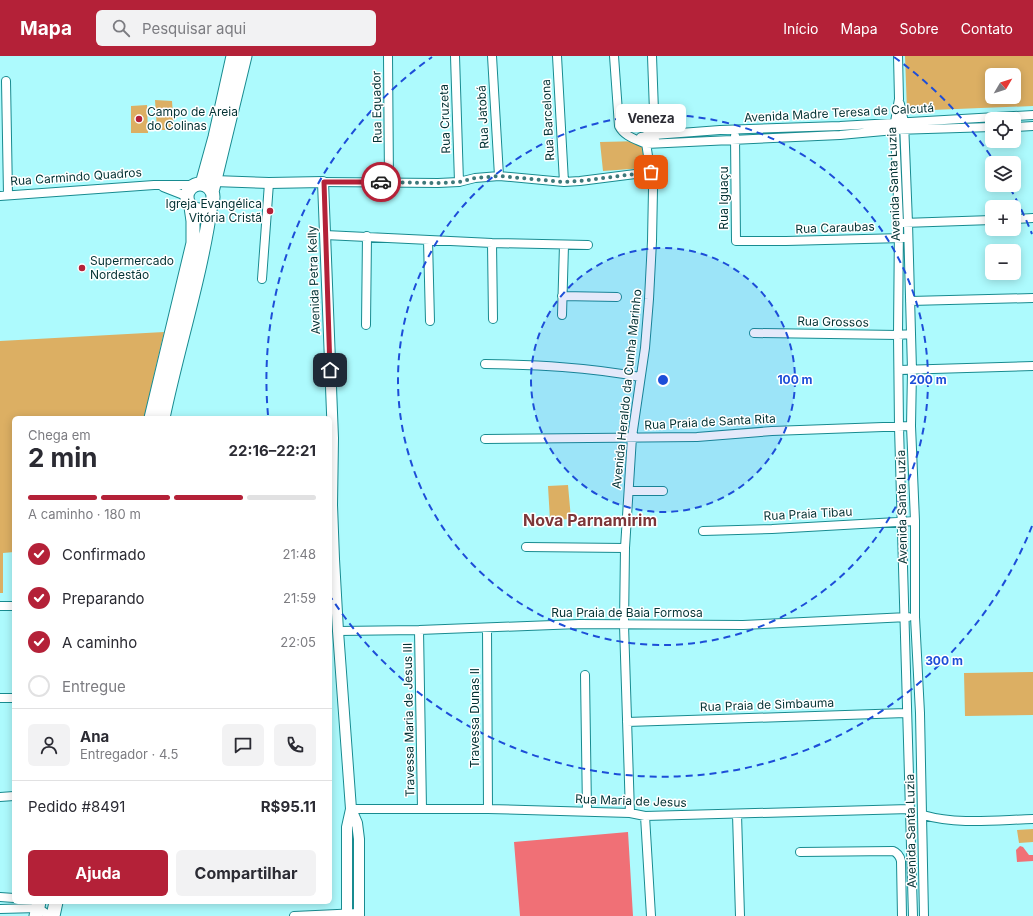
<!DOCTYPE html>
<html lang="pt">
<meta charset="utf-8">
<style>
body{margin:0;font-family:Inter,sans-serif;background:#f2f2f3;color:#2b2b33;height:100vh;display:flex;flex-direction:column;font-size:15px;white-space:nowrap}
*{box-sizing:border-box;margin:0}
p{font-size:13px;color:#7c7c81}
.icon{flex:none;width:22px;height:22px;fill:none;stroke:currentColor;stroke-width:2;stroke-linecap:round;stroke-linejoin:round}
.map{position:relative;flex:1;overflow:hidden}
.panel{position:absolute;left:12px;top:360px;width:320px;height:488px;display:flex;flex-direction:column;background:#fff;border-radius:6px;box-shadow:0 2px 10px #0003}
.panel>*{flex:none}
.needle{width:26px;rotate:51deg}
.buttons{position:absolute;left:985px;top:12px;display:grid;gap:8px}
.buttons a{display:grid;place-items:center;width:36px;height:36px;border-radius:6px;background:#fff;box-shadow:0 2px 10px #0003;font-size:20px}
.pin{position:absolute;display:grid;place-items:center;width:34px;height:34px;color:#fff;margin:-17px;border-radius:8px;box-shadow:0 2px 6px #0006}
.courier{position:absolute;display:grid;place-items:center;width:40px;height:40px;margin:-20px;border:3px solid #b42138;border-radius:50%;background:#fff;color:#222;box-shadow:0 1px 5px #0007}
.bubble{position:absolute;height:28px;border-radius:6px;background:#fff;box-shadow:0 2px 10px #0003;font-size:13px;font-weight:700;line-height:28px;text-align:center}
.summary em{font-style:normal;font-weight:700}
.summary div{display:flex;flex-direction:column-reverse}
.summary{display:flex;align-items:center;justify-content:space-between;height:68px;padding:0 16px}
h1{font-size:26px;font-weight:700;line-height:30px}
.bar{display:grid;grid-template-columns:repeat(4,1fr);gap:6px 4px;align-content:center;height:48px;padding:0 16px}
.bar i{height:5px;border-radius:3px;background:#e1e1e2}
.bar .current{background:#b42138}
.bar p{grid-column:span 4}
.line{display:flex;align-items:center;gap:10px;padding:0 16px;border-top:1px solid #e1e1e2}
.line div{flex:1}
.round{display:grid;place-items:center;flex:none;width:42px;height:42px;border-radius:6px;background:#f2f2f3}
ol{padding:0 16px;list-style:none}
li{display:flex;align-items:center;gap:12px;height:44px}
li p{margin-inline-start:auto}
li .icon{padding:4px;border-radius:50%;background:#b42138;color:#fff;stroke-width:4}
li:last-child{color:#7c7c81}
li i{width:22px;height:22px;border:2px solid #e1e1e2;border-radius:50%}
.cta{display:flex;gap:8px;margin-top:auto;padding:8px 16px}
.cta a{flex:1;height:46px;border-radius:6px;background:#b42138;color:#fff;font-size:16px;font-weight:700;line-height:46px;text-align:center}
.cta a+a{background:#f2f2f3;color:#2b2b33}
header{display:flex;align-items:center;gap:24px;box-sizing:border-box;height:56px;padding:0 20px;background:#b42138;color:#fff}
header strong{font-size:19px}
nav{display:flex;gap:22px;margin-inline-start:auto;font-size:14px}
.search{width:280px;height:36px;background:#f2f2f3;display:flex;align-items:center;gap:10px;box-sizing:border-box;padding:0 14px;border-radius:6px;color:#7c7c81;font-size:15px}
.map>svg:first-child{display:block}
</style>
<header>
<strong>Mapa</strong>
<div class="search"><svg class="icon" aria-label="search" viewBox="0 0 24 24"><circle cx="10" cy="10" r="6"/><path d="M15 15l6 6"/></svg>Pesquisar aqui</div>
<nav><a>Início</a><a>Mapa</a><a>Sobre</a><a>Contato</a></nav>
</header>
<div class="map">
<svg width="1033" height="860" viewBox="0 0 1033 860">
<rect width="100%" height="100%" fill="#adfafd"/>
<path fill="#dcaf63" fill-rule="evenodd" d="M905 0H1033V50L907 55ZM992 19H1014V41H992Z
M155 44 172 45 174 74H157Z
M147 49 148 77H131V50Z
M642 85 644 112 603 115 600 86Z
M164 276 144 362H14V496L3 497V537H0V285Z
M568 429 571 463 550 464 548 430Z
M1033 616V659L965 660 964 617Z
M1033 773V786L1019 787 1017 774Z"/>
<path fill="#f07076" d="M628 776 633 860H520L514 786Z
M1020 790 1023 791 1029 799H1033V805L1017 806 1016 794Z"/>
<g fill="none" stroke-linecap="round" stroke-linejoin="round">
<defs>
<path id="minor" d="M388 0 389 126
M455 0 459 126
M492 0 499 120
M557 0 564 126
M614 0 619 70C625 81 636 83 646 88L840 79 895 74 992 71
M652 0 655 83
M898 0 899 43 895 66V74L899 167 898 279 899 371 913 860
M6 25 8 139
M900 48 904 66 908 167 912 314 911 370 915 465V561L920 657 924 860
M1014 71 1033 70
M735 80 736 185H786L903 182
M641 81 654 79 720 74 840 70 1033 59
M323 126 438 127 459 126 475 122 499 120 564 126 580 125 651 116
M163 131 186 140
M0 140 154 129H193
M1014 163 1033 162
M903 167 992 164
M325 179 492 187 588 189
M428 184 430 265
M492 187 493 263
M262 223 269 127
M562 240 617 241
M910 245 1033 242
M562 259 564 189
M366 269 367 180
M754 277 898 279 911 278
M485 308C538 309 587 311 640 321
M899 314 1033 310
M485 383 697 381 772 375 911 370
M629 435H663
M703 475 772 473 915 465
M526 491 625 492
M0 550H14
M487 572 488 753
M419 574 422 753
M338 575 419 574 579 568 743 569 908 561
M585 619 587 755
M0 642H14
M627 666 906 657
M0 741 14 740
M351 753H488L630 757 645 760 910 753
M630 757 624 569 625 492 632 381 645 292 649 243 652 185 653 133 645 80
M737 758 740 860
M923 759C958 769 996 764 1033 763
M645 760 651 860
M800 796 893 795C898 797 900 800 901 805L902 860
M0 841 14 842
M0 853 38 852 50 860
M294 860 359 857"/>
<path id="tertiary" d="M214 125 269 127 323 126 333 382 332 449 334 503 338 575 351 753 347 771V860
M351 753 357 767 359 783V860"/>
<path id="primary" d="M202 128 215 81 233 0
M187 141a13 13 0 1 1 26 0a13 13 0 1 1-26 0Z
M212 136 245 0
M151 362 193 187V165L191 151
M163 362C178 290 201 220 211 148
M36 860 39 846
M53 860 56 846"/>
</defs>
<use href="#minor" stroke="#188b90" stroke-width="10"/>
<use href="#tertiary" stroke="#188b90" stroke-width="12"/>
<use href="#primary" stroke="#188b90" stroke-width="15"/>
<use href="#minor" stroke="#fff" stroke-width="8"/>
<use href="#tertiary" stroke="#fff" stroke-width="10"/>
<use href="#primary" stroke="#fff" stroke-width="13"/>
</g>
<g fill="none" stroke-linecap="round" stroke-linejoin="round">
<path stroke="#3e787a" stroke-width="4" stroke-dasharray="0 7.2" d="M381 126 438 127 459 126 475 122 499 120 564 126 580 125 651 116"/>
<path stroke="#b42138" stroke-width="5" d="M330 314 324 126H381"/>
</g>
<circle cx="663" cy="324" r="132" fill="#1d4ed8" fill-opacity=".12"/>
<g fill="none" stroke="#1d4ed8" stroke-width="2" stroke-dasharray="7 5">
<circle cx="663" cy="324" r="132"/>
<circle cx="663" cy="324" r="265"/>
<path d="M1032 470A397 397 0 0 1 330 540M268 359A397 397 0 0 1 432 1M894 1A397 397 0 0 1 994 105M1010 132A397 397 0 0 1 1032 178"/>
</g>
<g fill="#b42138" stroke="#fff" stroke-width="1.5">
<circle cx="139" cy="63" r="4"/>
<circle cx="270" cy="155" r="4"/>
<circle cx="82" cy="212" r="4"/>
</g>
<g text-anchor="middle" stroke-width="3" stroke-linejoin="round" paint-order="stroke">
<g font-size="12" fill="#033234" stroke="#fff">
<text transform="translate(377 51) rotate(-91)" y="4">Rua Equador</text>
<text transform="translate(839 57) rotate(-3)" y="4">Avenida Madre Teresa de Calcutá</text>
<text transform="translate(483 61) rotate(-93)" y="4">Rua Jatobá</text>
<text transform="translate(445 63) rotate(-92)" y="4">Rua Cruzeta</text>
<text transform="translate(548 64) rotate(-93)" y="4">Rua Barcelona</text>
<text transform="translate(76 121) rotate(-4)" y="4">Rua Carmindo Quadros</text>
<text transform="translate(894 128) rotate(-92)" y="4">Avenida Santa Luzia</text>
<text transform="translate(724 142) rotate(-90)" y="4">Rua Iguaçu</text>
<text transform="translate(835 172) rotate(-2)" y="4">Rua Caraubas</text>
<text transform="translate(314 224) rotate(-92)" y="4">Avenida Petra Kelly</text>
<text transform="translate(833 266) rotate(1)" y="4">Rua Grossos</text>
<text transform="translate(627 333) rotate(-84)" y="4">Avenida Heraldo da Cunha Marinho</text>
<text transform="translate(710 366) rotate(-3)" y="4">Rua Praia de Santa Rita</text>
<text transform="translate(902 451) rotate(-91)" y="4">Avenida Santa Luzia</text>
<text transform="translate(808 458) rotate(-3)" y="4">Rua Praia Tibau</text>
<text x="627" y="561">Rua Praia de Baia Formosa</text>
<text transform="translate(767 649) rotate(-2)" y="4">Rua Praia de Simbauma</text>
<text transform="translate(475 662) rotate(-90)" y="4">Travessa Dunas II</text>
<text transform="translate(409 664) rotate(-91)" y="4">Travessa Maria de Jesus III</text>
<text transform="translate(631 745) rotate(2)" y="4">Rua Maria de Jesus</text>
<text transform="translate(911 775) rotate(-91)" y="4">Avenida Santa Luzia</text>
</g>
<g font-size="12" fill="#033234" stroke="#fff" text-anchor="start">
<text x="147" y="60">Campo de Areia<tspan x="147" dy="14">do Colinas</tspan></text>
<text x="262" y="152" text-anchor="end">Igreja Evangélica<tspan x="262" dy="14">Vitória Cristã</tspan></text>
<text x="90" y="209">Supermercado<tspan x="90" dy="14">Nordestão</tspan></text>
</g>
<g font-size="16" font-weight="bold" fill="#7d3639" stroke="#fff">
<text x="590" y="470">Nova Parnamirim</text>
</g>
</g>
<circle cx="663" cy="324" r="6" fill="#1d4ed8" stroke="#fff" stroke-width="2"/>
<g font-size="12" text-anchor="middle" font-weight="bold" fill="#1d4ed8" stroke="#fff" stroke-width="3" stroke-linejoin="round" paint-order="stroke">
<text x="795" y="328">100 m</text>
<text x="928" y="328">200 m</text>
<text x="944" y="609">300 m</text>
</g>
</svg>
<div class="buttons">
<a><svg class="needle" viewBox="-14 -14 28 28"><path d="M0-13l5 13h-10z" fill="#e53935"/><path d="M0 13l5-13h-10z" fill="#7c7c81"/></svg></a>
<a><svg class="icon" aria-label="locate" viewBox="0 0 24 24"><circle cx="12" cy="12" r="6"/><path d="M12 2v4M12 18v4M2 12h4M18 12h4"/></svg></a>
<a><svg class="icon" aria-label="layers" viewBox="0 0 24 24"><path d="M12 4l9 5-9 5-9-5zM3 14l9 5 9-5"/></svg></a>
<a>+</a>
<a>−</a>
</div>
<div class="pin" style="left:651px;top:116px;background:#ea580c"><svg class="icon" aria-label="bag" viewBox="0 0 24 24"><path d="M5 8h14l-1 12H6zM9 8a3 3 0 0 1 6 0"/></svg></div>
<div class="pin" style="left:330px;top:314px;background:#1f2937"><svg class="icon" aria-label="home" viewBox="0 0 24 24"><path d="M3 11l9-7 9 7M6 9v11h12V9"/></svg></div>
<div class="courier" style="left:381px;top:126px"><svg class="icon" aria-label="car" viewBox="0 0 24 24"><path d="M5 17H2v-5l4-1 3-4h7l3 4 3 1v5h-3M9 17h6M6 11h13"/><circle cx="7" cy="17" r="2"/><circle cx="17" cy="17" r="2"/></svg></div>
<div class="bubble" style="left:616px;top:48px;width:70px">Veneza</div>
<section class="panel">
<div class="summary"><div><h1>2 min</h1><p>Chega em</p></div><em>22:16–22:21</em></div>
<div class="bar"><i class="current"></i><i class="current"></i><i class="current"></i><i></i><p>A caminho · 180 m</p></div>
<ol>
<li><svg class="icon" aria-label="check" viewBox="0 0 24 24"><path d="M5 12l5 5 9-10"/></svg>Confirmado<p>21:48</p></li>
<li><svg class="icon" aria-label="check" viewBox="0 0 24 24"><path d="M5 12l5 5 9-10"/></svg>Preparando<p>21:59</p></li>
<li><svg class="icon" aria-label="check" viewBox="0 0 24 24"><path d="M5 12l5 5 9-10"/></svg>A caminho<p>22:05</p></li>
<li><i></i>Entregue</li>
</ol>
<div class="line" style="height:72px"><a class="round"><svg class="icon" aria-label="person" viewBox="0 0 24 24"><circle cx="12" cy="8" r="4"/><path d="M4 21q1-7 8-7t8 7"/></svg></a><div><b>Ana</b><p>Entregador · 4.5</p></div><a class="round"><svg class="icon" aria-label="chat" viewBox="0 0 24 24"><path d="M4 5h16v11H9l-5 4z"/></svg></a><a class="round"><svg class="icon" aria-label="phone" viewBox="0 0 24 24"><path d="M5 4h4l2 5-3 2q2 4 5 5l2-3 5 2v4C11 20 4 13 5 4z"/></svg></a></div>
<div class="line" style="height:52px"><div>Pedido #8491</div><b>R$95.11</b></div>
<div class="cta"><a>Ajuda</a><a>Compartilhar</a></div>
</section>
</div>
